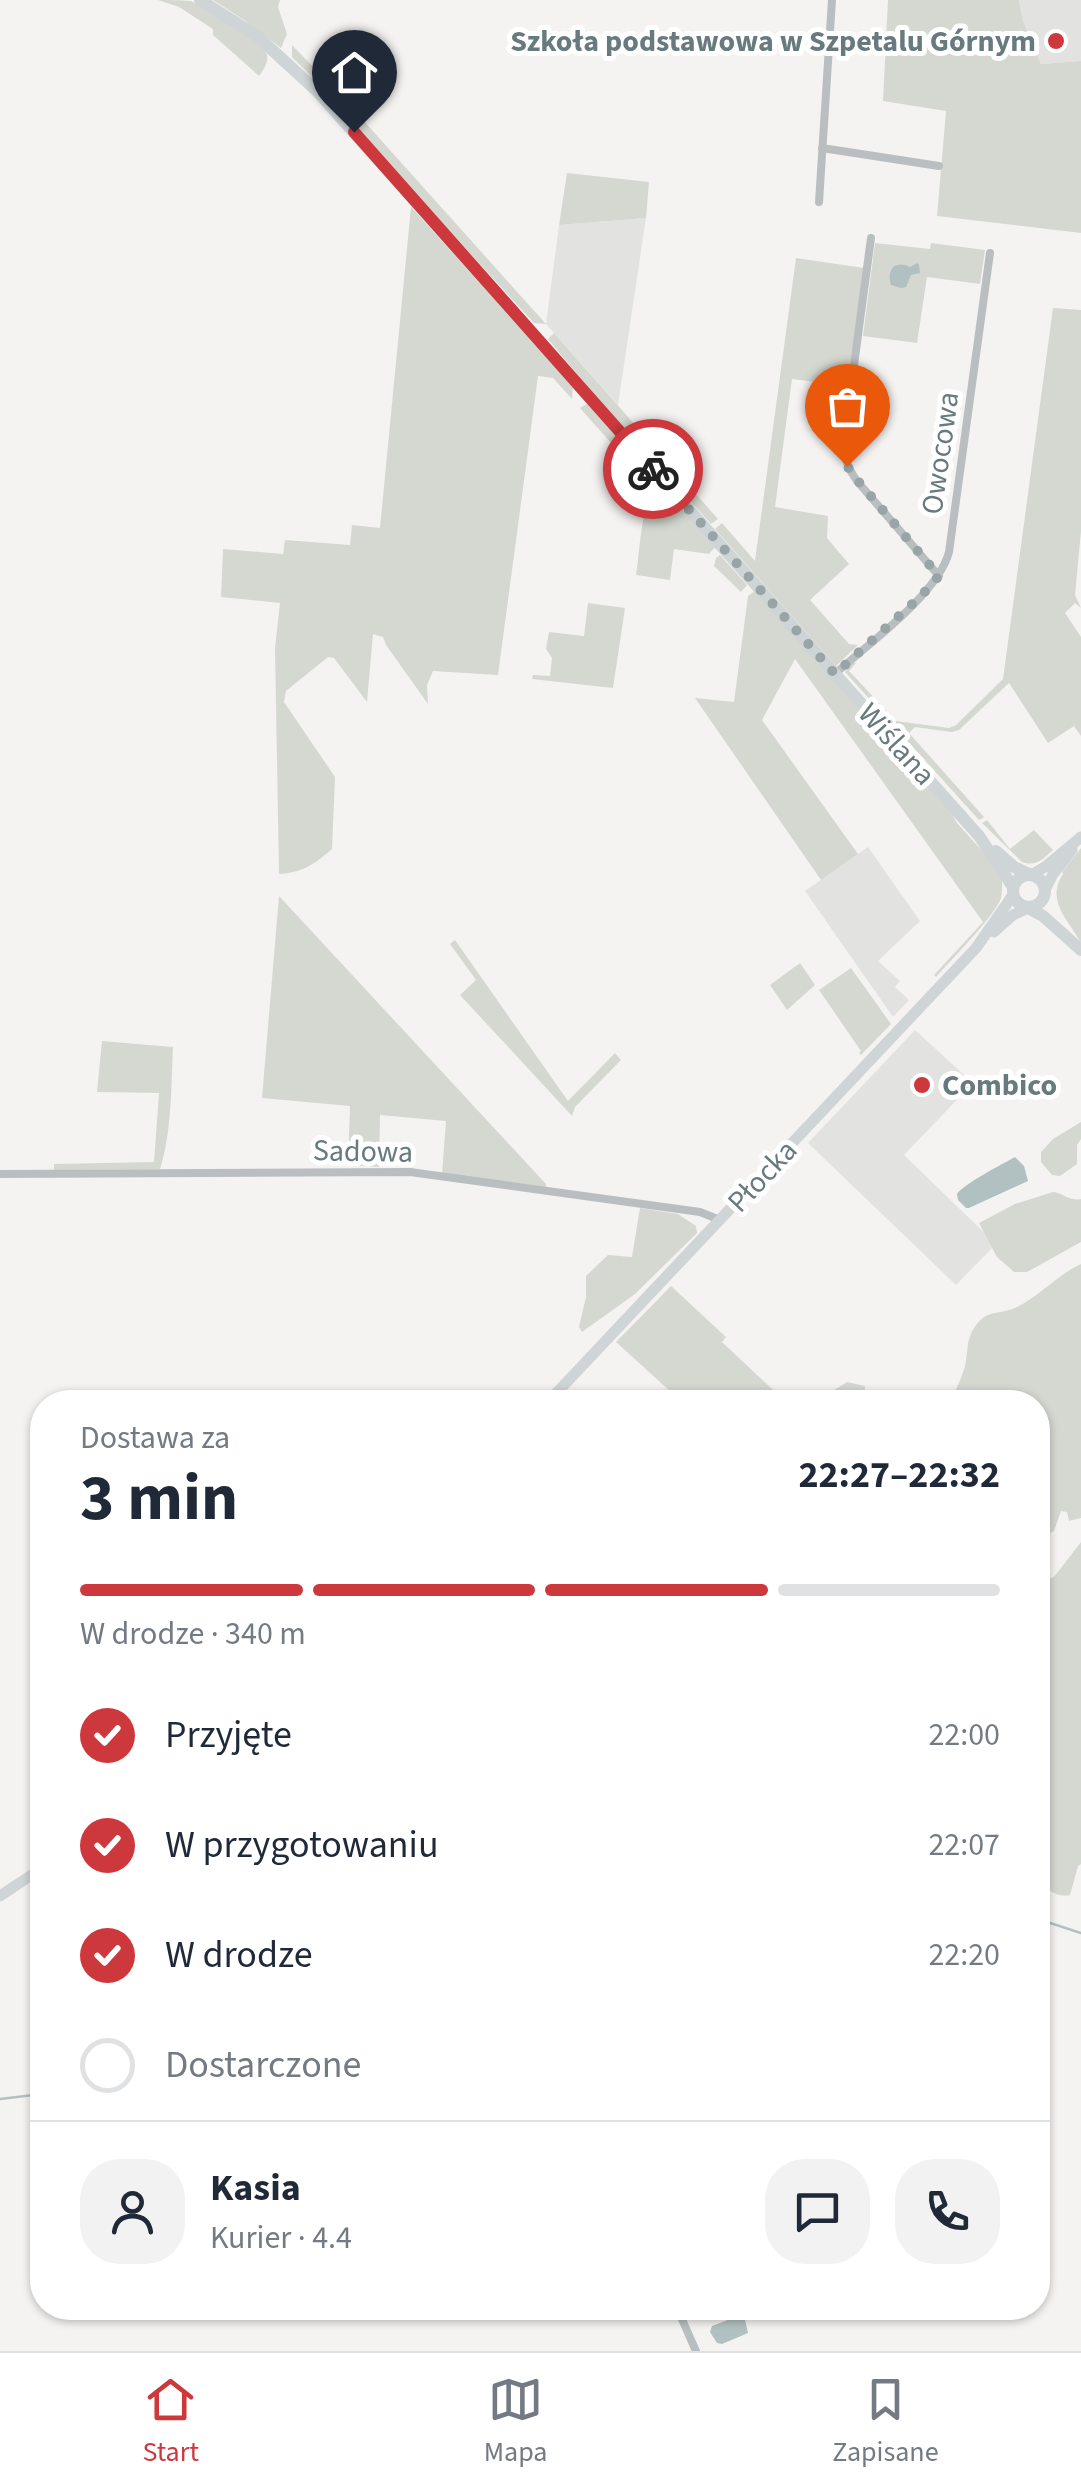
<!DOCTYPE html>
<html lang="pl">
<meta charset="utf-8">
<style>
body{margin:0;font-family:"Source Sans 3",sans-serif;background:#f2f2f3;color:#1f2937;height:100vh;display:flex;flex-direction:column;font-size:38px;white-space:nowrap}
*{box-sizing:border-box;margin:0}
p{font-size:32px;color:#747a83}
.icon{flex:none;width:55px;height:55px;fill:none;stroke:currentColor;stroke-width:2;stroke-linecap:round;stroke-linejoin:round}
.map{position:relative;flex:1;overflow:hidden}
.drawer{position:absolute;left:30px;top:1390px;width:1020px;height:930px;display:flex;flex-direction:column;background:#fff;border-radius:40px;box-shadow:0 2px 8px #0004}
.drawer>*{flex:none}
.pin{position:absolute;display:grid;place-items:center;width:85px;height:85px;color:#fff;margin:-102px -42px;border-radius:50% 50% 50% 0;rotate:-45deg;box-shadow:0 0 10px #0007}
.pin .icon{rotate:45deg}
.courier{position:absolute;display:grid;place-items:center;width:100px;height:100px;margin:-50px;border:8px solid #cd383d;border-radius:50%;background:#fff;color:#222;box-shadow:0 2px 12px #0007}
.head em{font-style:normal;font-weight:700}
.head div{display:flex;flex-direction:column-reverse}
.head{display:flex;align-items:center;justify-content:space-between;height:170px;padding:0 50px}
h1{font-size:65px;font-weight:700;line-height:75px}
.bar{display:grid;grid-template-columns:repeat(4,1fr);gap:15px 10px;align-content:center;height:120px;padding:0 50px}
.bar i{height:12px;border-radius:8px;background:#e0e1e3}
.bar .selected{background:#cd383d}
.bar p{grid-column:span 4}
.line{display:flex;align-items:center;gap:25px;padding:0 50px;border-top:2px solid #e0e1e3}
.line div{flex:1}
.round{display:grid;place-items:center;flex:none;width:105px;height:105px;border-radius:40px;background:#f2f2f3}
ol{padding:0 50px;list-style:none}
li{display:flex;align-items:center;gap:30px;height:110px}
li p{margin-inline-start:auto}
li .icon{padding:10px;border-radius:50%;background:#cd383d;color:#fff;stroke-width:4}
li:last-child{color:#747a83}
li i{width:55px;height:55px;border:5px solid #e0e1e3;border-radius:50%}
.tabs{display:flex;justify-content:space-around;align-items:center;height:140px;border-top:2px solid #e0e1e3;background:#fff;font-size:28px;color:#747a83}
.tabs a{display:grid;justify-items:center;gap:5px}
.tabs .selected{color:#cd383d}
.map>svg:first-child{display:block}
</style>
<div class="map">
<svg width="1081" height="2351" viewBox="0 0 1081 2351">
<rect width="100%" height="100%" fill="#f4f3f1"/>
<path fill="#e2e3e1" d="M1019 0H1081V61L1041 64 1023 21Z
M646 218 618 405 546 324 559 225Z
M868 847 920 921 878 961 900 981 895 987 909 1000 893 1017 805 891Z
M915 1030 973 1083 904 1155 996 1244 956 1285 808 1143Z"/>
<path fill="#d5d8d0" d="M158 0C168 0 181 0 190 1 205 5 263 40 267 55 269 62 263 70 259 76L213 35V29L179 7Z
M213 0H280L278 7 287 34 281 48 244 20Z
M888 0H1019L1023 21 1041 64 1081 61V233L937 216 946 111 883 101Z
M292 45 340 95 335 100 292 57Z
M345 100 546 324 534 323 399 176 338 105Z
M567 173 649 182 646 218 559 225Z
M411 207 573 386 572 399 553 378 538 376 498 675 433 671 427 685 428 704 386 645 383 637 373 634 367 702 334 658 328 657 286 691 284 702 335 777 332 849C315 864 302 873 279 874L275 648 280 603 221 597 223 549 283 554 285 540 350 545 352 525 380 528Z
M875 243 930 249 931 243 985 250 980 284 927 277 917 343 863 336Z
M796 258 864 268 847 386 792 379 775 507 828 516 827 538 849 564 810 600 849 644 858 645 836 666 715 529 722 523 755 561Z
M1053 308 1081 310V531L1075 595 1081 608 1075 603 1065 613 1081 637V736L1074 726 1048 743 1009 683 959 730 952 732 915 727 909 733 984 817 979 820 845 672 852 663H856L849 671 896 721 949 728 956 725 1003 679Z
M554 333 718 519 711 524 598 399 548 339Z
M588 403 643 467V479L580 408Z
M656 484H660L715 547 709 554 674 549 670 580 636 575C640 551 641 502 656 484Z
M720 555 747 585 741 592 714 566 716 558Z
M755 591 952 814 957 823 984 853 1002 881C1002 887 1002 893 1001 898 995 916 950 961 936 977L934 975 983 922 795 659 762 720 858 854 821 880 695 698 734 702 748 596Z
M588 603 625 608 613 688 532 679 533 675 550 676 552 658 546 649 549 632 584 636Z
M987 820 1010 849 1034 830 1053 850C1043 859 1036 867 1022 862L982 823Z
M1081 848V943C1069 920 1045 901 1063 874L1062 872Z
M279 896 546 1184V1187L442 1174 446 1121 380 1115 379 1167 348 1165 350 1106 262 1098Z
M455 940 568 1101 615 1053 621 1060 575 1107 572 1116 460 995 476 980 450 944Z
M800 963 815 985 787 1010 770 985Z
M851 968 891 1024 861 1055 859 1053 861 1051 819 990Z
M102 1041 173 1047C171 1087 172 1131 160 1169L54 1170V1164L154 1162 159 1093 97 1092Z
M1081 1122V1139L1077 1145V1164L1060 1176 1052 1175 1041 1162V1152L1053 1139Z
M1053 1192C1063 1193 1071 1202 1081 1199V1242L1027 1272H1014L997 1257 979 1223 1015 1204Z
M640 1208 678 1214 696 1226 697 1233 635 1294 582 1332 579 1327 586 1297V1276L608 1255 632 1257Z
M1081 1264V1518L1069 1521 1067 1512 1061 1511 1054 1531 1046 1535 1040 1530 1038 1505V1402H950C955 1391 962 1378 965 1366 968 1353 966 1340 974 1328 986 1309 998 1315 1015 1308 1039 1297 1057 1275 1081 1264Z
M671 1286 726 1337 722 1342 786 1402H682L616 1342Z
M847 1382 865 1386 864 1402H820V1399Z
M1081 1542V1864L1078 1866 1070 1895C1056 1898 1045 1889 1038 1877V1575L1042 1580 1054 1577Z"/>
<path fill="#b1c0c0" d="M917 263 919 265 920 273 911 275 906 287 901 288 891 285C886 268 896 260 910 267Z
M1015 1157 1024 1166 1028 1181 969 1208H966L958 1200 957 1194C965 1183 1001 1165 1015 1157Z
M738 2316 745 2320 748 2333 722 2344 717 2343 710 2332 712 2326Z"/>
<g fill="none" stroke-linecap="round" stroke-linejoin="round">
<path stroke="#b1c0c0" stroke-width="2.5" d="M1038 1919 1081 1933
M0 2099 42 2094"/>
<path stroke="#b9bfc0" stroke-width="8" d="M822 148 939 166
M819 202 832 0
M871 238 844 440C843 457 848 468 857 481L939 576
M835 674C869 643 938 594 949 552L990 253
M0 1174 410 1172 700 1212 720 1220
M677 2308 696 2351"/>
<path stroke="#cfd5d6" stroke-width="11" d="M1031 875 1045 867 1081 837
M1045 890 1053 874 1072 850
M994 932 1013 915 1028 908
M548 1402 976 948 1013 895
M0 1896 42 1868"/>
<path stroke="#cfd5d6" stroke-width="12" d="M200 0 257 36 317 91 979 836 1013 887
M996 851 1014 867 1031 875
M1013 891a16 16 0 1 1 32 0a16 16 0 1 1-32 0Z
M1028 908 1043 916 1081 950"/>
</g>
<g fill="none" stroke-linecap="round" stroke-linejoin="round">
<path stroke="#98a4a6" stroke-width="10" stroke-dasharray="0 18" d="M653 469 835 674 921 596 939 576 858 481 847 466"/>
<path stroke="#cd383d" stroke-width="12" d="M354 132 653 469"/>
</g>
<g fill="#cd383d" stroke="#fff" stroke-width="4">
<circle cx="1056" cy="41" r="10"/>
<circle cx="922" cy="1085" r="10"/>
</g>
<g text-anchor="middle" stroke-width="10" stroke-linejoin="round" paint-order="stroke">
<g font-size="30" font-weight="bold" fill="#677a7e" stroke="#fff" text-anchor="end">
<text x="1036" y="51">Szkoła podstawowa w Szpetalu Górnym</text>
<text x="942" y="1095" text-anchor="start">Combico</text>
</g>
<g font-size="30" fill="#677a7e" stroke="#fff">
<text transform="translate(940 453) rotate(-82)" y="10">Owocowa</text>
<text transform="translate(897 744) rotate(48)" y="10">Wiślana</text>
<text transform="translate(363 1151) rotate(1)" y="10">Sadowa</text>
<text transform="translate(762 1176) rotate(-47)" y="10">Płocka</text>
</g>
</g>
</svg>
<div class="pin" style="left:847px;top:466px;background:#ea580c"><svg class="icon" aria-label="bag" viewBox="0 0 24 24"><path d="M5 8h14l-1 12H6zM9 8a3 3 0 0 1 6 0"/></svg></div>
<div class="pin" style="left:354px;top:132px;background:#1f2937"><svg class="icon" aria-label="home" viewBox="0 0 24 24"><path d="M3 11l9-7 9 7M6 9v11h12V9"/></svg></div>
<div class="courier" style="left:653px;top:469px"><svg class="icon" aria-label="bike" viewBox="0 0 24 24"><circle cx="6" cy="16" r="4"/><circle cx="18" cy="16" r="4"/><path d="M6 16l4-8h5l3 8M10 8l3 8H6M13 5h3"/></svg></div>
<section class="drawer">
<div class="head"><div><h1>3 min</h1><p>Dostawa za</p></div><em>22:27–22:32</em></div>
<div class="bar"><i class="selected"></i><i class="selected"></i><i class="selected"></i><i></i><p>W drodze · 340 m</p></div>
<ol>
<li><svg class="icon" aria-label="check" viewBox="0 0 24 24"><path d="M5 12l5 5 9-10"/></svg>Przyjęte<p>22:00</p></li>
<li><svg class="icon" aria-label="check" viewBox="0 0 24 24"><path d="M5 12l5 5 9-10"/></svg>W przygotowaniu<p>22:07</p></li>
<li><svg class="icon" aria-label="check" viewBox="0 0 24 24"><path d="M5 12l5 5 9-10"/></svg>W drodze<p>22:20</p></li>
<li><i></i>Dostarczone</li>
</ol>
<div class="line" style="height:180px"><a class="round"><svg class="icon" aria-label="person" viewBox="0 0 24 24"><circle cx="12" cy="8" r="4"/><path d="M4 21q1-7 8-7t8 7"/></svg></a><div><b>Kasia</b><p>Kurier · 4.4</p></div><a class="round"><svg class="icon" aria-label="chat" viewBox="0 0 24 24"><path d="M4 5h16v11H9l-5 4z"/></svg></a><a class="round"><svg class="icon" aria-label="phone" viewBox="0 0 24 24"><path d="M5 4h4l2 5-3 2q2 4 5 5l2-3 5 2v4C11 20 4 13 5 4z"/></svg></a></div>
</section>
</div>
<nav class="tabs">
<a class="selected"><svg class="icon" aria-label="home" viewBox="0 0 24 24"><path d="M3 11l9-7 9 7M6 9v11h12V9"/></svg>Start</a>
<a><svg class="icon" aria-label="map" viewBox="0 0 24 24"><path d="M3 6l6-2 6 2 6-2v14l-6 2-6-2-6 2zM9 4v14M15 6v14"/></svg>Mapa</a>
<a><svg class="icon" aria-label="saved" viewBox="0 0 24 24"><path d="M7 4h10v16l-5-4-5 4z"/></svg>Zapisane</a>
</nav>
